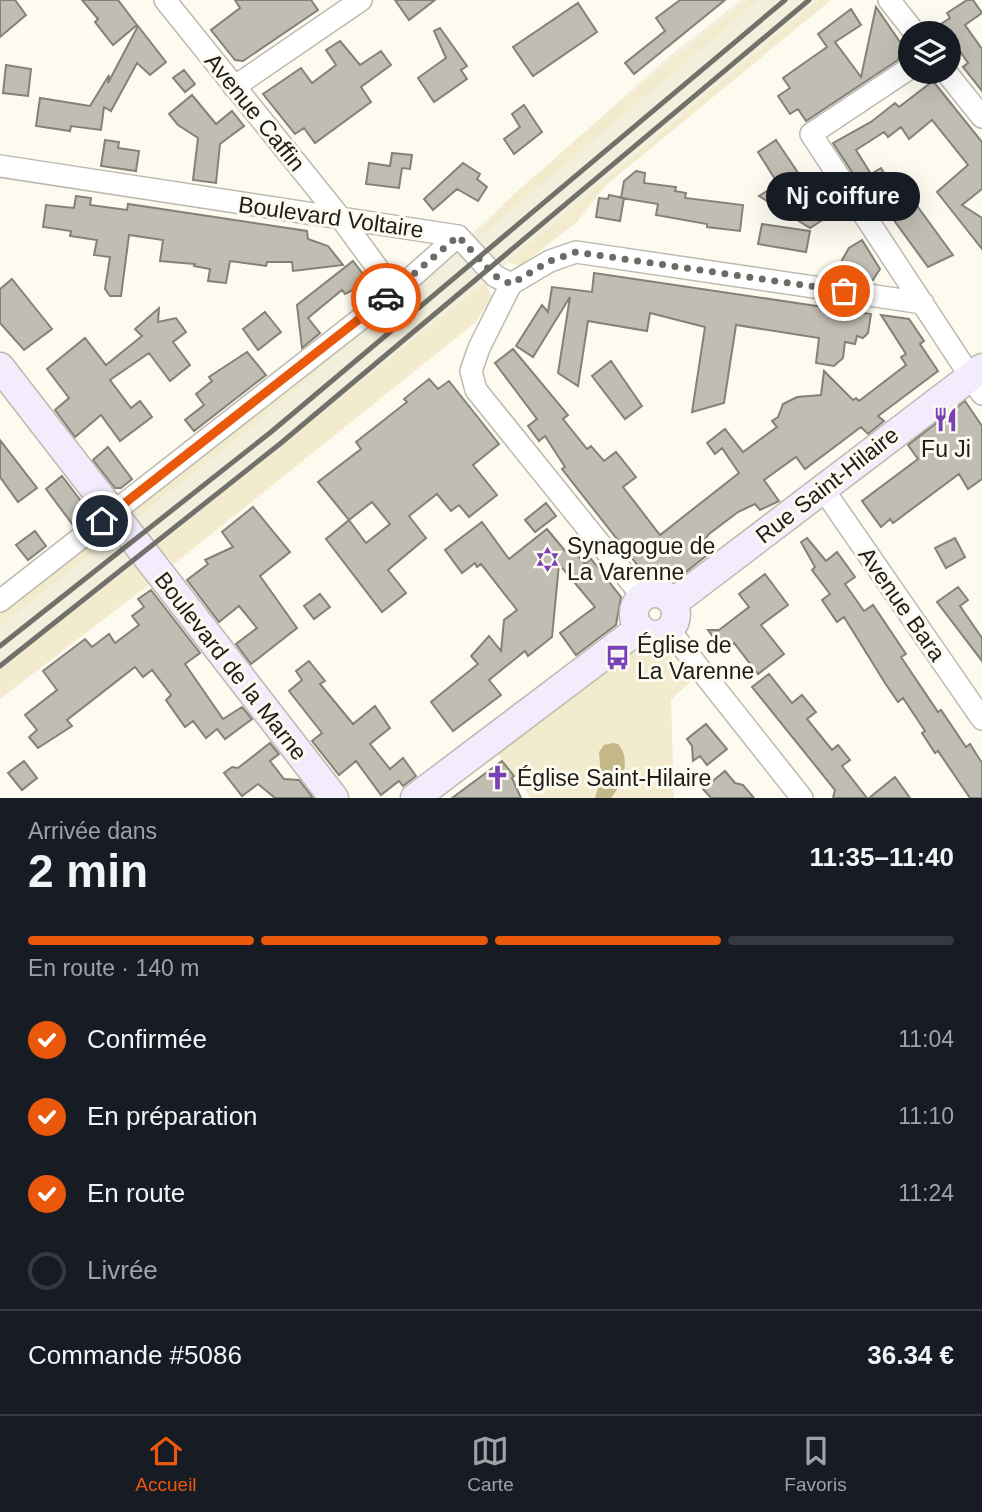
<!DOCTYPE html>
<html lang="fr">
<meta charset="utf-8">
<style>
body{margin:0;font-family:Helvetica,sans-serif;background:#242831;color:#f1f3f6;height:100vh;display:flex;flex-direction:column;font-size:26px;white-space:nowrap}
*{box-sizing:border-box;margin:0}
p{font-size:23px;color:#9ea1a6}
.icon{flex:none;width:38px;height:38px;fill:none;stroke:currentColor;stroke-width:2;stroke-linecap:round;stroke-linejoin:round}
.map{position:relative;height:798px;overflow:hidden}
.side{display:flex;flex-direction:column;background:#171b24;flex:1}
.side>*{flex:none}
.buttons{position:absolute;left:898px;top:21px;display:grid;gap:14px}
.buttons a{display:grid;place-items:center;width:63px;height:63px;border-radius:50%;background:#171b24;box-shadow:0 7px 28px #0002;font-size:35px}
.pin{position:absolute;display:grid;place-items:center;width:60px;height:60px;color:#fff;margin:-30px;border:4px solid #fff;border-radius:50%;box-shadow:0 2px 7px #0007}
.courier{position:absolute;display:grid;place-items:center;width:70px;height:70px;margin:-35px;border:5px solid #ea580c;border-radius:50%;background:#fff;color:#222;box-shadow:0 2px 9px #0007}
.bubble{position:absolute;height:49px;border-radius:24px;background:#171b24;box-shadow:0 7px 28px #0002;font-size:23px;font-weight:700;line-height:49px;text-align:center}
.overview em{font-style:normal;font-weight:700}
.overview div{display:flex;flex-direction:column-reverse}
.overview{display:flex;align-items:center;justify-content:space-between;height:119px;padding:0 28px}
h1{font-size:46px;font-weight:700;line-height:52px}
.bar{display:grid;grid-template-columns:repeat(4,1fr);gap:10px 7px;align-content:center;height:84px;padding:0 28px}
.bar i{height:9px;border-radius:5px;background:#363941}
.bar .active{background:#ea580c}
.bar p{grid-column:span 4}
.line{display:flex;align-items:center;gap:18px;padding:0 28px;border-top:2px solid #363941}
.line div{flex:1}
ol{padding:0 28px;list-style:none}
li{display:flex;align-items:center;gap:21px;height:77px}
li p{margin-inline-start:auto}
li .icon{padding:7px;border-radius:50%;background:#ea580c;color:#fff;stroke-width:4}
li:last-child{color:#9ea1a6}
li i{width:38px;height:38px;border:4px solid #363941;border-radius:50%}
.menu{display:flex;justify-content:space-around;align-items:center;height:98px;border-top:2px solid #363941;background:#171b24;font-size:19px;color:#9ea1a6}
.menu a{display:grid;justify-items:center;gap:4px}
.menu .active{color:#ea580c}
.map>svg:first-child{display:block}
</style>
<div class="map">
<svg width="982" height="798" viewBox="0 0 982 798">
<rect width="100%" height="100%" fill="#fdfbf0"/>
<path fill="#f3efdd" d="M741 0H818L364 384 0 668V609L470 235 667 58Z"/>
<path fill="#f3ebcd" d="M749 0H759L477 239C495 207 524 186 551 162 614 105 681 52 749 0Z
M818 0H831L605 186 577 222 520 266 508 262Z
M485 282 492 298 475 323 174 564 157 546Z
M380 317 264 416 137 518V507Z
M102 537 112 538 0 626V615Z
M135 563 151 583 0 699V668Z
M634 649 667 652 690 682 671 700 674 798H531L497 752Z"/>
<path fill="#c4b889" d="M613 743 618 744C632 759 622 785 611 798H595L601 777 599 752 604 745Z"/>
<path fill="#c0bdb3" stroke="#848178" stroke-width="2" fill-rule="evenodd" d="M0 0H15L26 15 0 37Z
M82 0H118L137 25 113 45 95 22 98 19Z
M235 0H311L318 10 243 61 235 60 211 30 240 8Z
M395 0H435L409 20Z
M680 0H725L634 74 625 63 665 31 656 18Z
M967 0H973L982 13 965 25 982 49V91L963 67 968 63 941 24 950 18 947 13Z
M578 3 597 32 533 76 513 47Z
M876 7 902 45 898 60 806 121 798 109 790 114 778 96 790 88 783 78 827 47 818 34 851 9 861 25 835 42 861 77Z
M138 26 166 62 150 75 137 63 111 111 104 107 101 130 71 126 70 131 36 126 40 98 90 106 109 75 108 83Z
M440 28 467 66 461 70 467 79 434 102 418 78 446 58 434 31Z
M340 41 360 65 381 51 391 65 361 87 371 102 315 143 304 128 295 134 263 94 301 68 312 83 336 65 326 50Z
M6 65 31 69 28 96 3 93Z
M184 70 195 84 185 92 173 78Z
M933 81 982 142V189L962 205 982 218V249L937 192 968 165 932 120 909 139 901 127 888 137 884 132 856 150 871 174 881 168 891 184 869 198 833 143 871 122 895 103 899 107Z
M192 95 216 124 232 111 244 126 220 144 216 183 193 180 198 138 178 125 169 114Z
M524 105 542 132 514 154 504 139 520 127 512 114Z
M105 140 119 142 118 148 139 151 136 171 101 166Z
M776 140 813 195 809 197 824 219 810 228 759 196 778 184 758 152Z
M392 153 412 155 410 169 402 168 399 188 366 184 369 163 390 166Z
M463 163 480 174 477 179 487 187 478 201 457 189 433 210 424 199Z
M636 171 645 173 644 183 676 187 675 191 686 193 685 198 743 205 740 231 707 227V224L656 215 658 204 621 198 624 181Z
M609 195 624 198 620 221 596 217 599 198 608 199Z
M76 196 91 198 90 205 127 210 128 204 307 231 308 239 328 246 343 265 293 271 292 262H267L266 266 230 261 226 283 208 281 210 269 194 266 195 264 160 261 163 240 129 235 121 296H110L105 289 110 257 94 255 97 240 70 236 71 231 43 227 46 205 74 208Z
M915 203 953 255 928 267 893 219Z
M762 224 810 231 806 252 758 244Z
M862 240 880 269 873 280 840 275 842 260 849 248Z
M353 261 369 282 345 294 342 290 308 318 320 333 302 348 297 305Z
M594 273 871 314 868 333 863 338 857 336 855 344 845 342 843 358 834 366 816 363 819 338 736 325 724 403 692 412 705 327 650 313 647 331 588 321 578 386 558 373 570 297 533 357 516 346 542 305 548 312 552 287 592 292Z
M12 279 52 329 24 350 0 323V289Z
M159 308 158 322 176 318 186 332 173 342 190 365 170 381 149 353 110 380 131 408 140 401 152 417 120 441 101 415 75 437 55 410 69 398 47 369 85 338 106 365 142 336 135 329Z
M265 312 281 332 258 350 243 329Z
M881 315 909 319 924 341 920 344 938 371 878 416 884 421 868 434 861 427 805 469 796 457 764 480 779 501 760 510 755 504 738 512 709 534 703 542 711 552 677 579 666 574 646 576 562 469 565 467 545 436 539 441 528 426 537 419 495 363 513 349 568 415 563 419 587 449 591 446 604 461 616 452 636 477 623 487 660 535 739 473 722 448 715 454 707 443 725 429 743 452 777 427 772 421 778 417 783 404 797 397 821 395 824 371 853 400 856 398 859 401 906 365 901 357 906 354Z
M247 352 266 375 194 431 185 420 204 405 196 394 212 381 209 377Z
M611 361 642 406 625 419 592 376Z
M429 379 438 389 449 381 499 444 473 465 497 495 469 517 459 505 451 511 437 494 409 516 426 538 388 570 406 593 382 612 326 539 349 520 318 482 361 449 356 442 407 402 404 399ZM372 502 390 524 366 543 349 520Z
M965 401 982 426V479L968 489 959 474 893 523 890 519 881 527 862 501 918 459 908 445Z
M0 440 37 488 18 502 0 477Z
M108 447 132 479 121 488H115L93 460Z
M62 476 87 509 86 515 73 525 46 489Z
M546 503 556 516 535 532 525 520Z
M253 507 290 552 260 576 297 628 251 664 236 644 257 628 239 606 219 622 187 580 208 564 205 560 233 547 222 532Z
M482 522 509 559 547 529 566 552 574 551 585 564 591 559 621 597 616 625 576 655 560 633 595 607 559 564 552 637 528 656 525 651 489 680 501 695 453 731 431 702 478 664 471 656 489 636 501 651 504 620 517 610 481 564 477 567 475 563 462 573 445 550Z
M35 531 46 546 28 560 16 545Z
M807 538 826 561 837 552 855 577 845 584 864 611 873 605 906 654 901 657 938 712 941 710 966 747 970 744 982 763V798H970L938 751 935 753 922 733 925 731 903 698 898 702 885 683 844 617 837 622 822 600 830 594 812 570 815 567 801 542Z
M955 538 965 557 946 568 935 548Z
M765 574 788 605 761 625 784 654 758 674 734 643 724 651 708 630H719L749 607 739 594Z
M958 587 968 600 960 606 982 638V661L937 602Z
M151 590 200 653 185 664 223 719 242 707 252 719 225 739 217 729 206 738 193 721 185 727 166 700 171 695 152 670 143 677 135 667 67 720 72 726 38 748 29 737 37 730 25 715 57 690 43 671 85 639 92 647 109 634 115 643 139 625 132 616 144 607 138 599Z
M320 594 330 607 314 619 304 606Z
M309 661 325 681 320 684 353 724 375 706 390 728 370 744 390 769 403 758 416 776 403 786 399 781 381 795 356 761 339 775 312 741 322 733 289 691 302 680 296 671Z
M769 674 792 703 802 695 816 712 807 719 832 750 838 745 850 760 842 766 867 798H833L835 790 752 687Z
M706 724 727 749 707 765 700 756 693 761 692 746 687 739Z
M270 743 279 754 270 761 284 779 299 780 313 798H275L258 784 242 796 224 773 232 767 238 768Z
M24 761 37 778 22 790 8 773Z
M502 761 514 776 512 778 521 798H452Z
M725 771 735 783 743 785 754 798H711L703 789Z
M895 777 910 798H869Z"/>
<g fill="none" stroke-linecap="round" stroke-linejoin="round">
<defs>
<path id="street" d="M165 0 343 221 395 292
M889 0 915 33
M910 68 811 134 982 394
M946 72 982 117
M234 87 361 0
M0 166 458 236 495 276 511 284
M823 489 982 719
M643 597 476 390 471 371 479 348 511 284 550 261 576 252 923 303
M0 601 395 292 458 236
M669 630 802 798"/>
<path id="secondary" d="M0 367 334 798
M634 614a21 21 0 1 1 42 0a21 21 0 1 1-42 0Z
M673 603 982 368
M415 798 640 628"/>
</defs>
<use href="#street" stroke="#bcb9af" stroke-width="24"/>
<use href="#secondary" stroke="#bcb9af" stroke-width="31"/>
<use href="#street" stroke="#fff" stroke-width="21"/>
<use href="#secondary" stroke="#f2ecfc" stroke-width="28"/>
<path stroke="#71706a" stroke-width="5" d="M0 646 271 432 785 0
M0 666 281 443 809 0"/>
</g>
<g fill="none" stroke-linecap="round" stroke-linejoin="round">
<path stroke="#6c6b65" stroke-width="7" stroke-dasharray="0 12.6" d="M386 298 458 236 495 276 511 284 550 261 576 252 844 291"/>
<path stroke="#ea580c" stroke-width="9" d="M102 521 386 298"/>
</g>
<defs>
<symbol id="restaurant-bare" viewBox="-9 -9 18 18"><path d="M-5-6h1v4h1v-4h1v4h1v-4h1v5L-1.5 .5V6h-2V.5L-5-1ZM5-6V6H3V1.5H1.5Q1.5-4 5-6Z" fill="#7a40b7" stroke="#fdfbf0" stroke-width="2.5" paint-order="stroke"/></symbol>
<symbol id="synagogue-bare" viewBox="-9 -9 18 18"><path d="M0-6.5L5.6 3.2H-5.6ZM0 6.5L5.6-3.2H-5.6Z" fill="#7a40b7" stroke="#fdfbf0" stroke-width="2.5" paint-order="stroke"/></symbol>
<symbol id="bus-bare" viewBox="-9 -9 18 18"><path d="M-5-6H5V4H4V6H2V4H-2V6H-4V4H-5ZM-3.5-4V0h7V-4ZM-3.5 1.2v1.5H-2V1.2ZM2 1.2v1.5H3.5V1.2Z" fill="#7a40b7" stroke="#fdfbf0" stroke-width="2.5" paint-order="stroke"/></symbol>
<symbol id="church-bare" viewBox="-9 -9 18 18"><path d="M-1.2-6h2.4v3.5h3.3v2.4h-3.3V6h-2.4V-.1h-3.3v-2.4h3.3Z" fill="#7a40b7" stroke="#fdfbf0" stroke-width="2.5" paint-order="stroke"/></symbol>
</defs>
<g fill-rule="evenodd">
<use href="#restaurant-bare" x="928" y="402" width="35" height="35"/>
<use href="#synagogue-bare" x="530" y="542" width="35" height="35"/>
<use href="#bus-bare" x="600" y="640" width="35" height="35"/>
<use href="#church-bare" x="480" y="760" width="35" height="35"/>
</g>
<g text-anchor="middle" stroke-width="6" stroke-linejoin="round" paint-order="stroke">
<g font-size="23" fill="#1e1d1a" stroke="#fdfbf0">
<text transform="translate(255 112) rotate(51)" y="8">Avenue Caffin</text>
<text transform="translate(331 217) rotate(8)" y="8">Boulevard Voltaire</text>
<text transform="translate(827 485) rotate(-38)" y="8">Rue Saint-Hilaire</text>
<text transform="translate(902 604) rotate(55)" y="8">Avenue Bara</text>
<text transform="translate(231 666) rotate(52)" y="8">Boulevard de la Marne</text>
</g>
<g font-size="23" fill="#1e1d1a" stroke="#fdfbf0" text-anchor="start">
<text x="946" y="457" text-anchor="middle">Fu Ji</text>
<text x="567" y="554">Synagogue de<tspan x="567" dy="26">La Varenne</tspan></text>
<text x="637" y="653">Église de<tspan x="637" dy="26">La Varenne</tspan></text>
<text x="517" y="786">Église Saint-Hilaire</text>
</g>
</g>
</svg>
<div class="buttons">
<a><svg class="icon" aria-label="layers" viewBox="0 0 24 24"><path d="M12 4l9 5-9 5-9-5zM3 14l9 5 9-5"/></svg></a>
</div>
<div class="pin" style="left:844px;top:291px;background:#ea580c"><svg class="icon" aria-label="bag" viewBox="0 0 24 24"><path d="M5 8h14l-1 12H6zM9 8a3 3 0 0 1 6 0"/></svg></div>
<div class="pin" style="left:102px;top:521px;background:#1f2937"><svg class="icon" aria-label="home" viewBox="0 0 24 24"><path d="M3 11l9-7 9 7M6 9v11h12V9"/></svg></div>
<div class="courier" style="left:386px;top:298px"><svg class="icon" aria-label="car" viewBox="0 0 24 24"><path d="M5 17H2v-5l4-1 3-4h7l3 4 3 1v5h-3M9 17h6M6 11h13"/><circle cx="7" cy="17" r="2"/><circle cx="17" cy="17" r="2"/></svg></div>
<div class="bubble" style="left:766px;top:172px;width:154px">Nj coiffure</div>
</div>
<section class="side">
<div class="overview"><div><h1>2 min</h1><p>Arrivée dans</p></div><em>11:35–11:40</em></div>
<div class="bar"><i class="active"></i><i class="active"></i><i class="active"></i><i></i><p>En route · 140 m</p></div>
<ol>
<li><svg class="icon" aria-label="check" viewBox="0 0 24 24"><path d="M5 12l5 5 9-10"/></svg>Confirmée<p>11:04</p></li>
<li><svg class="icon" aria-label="check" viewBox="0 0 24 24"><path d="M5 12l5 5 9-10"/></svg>En préparation<p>11:10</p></li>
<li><svg class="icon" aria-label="check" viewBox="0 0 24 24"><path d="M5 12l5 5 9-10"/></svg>En route<p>11:24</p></li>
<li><i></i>Livrée</li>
</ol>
<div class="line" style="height:91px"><div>Commande #5086</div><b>36.34 €</b></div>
</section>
<nav class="menu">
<a class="active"><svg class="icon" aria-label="home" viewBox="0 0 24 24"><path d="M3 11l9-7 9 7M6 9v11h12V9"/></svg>Accueil</a>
<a><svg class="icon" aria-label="map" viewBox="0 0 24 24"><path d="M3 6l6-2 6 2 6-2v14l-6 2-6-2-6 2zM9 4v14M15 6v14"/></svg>Carte</a>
<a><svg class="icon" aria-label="saved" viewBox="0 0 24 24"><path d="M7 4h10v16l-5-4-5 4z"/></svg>Favoris</a>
</nav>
